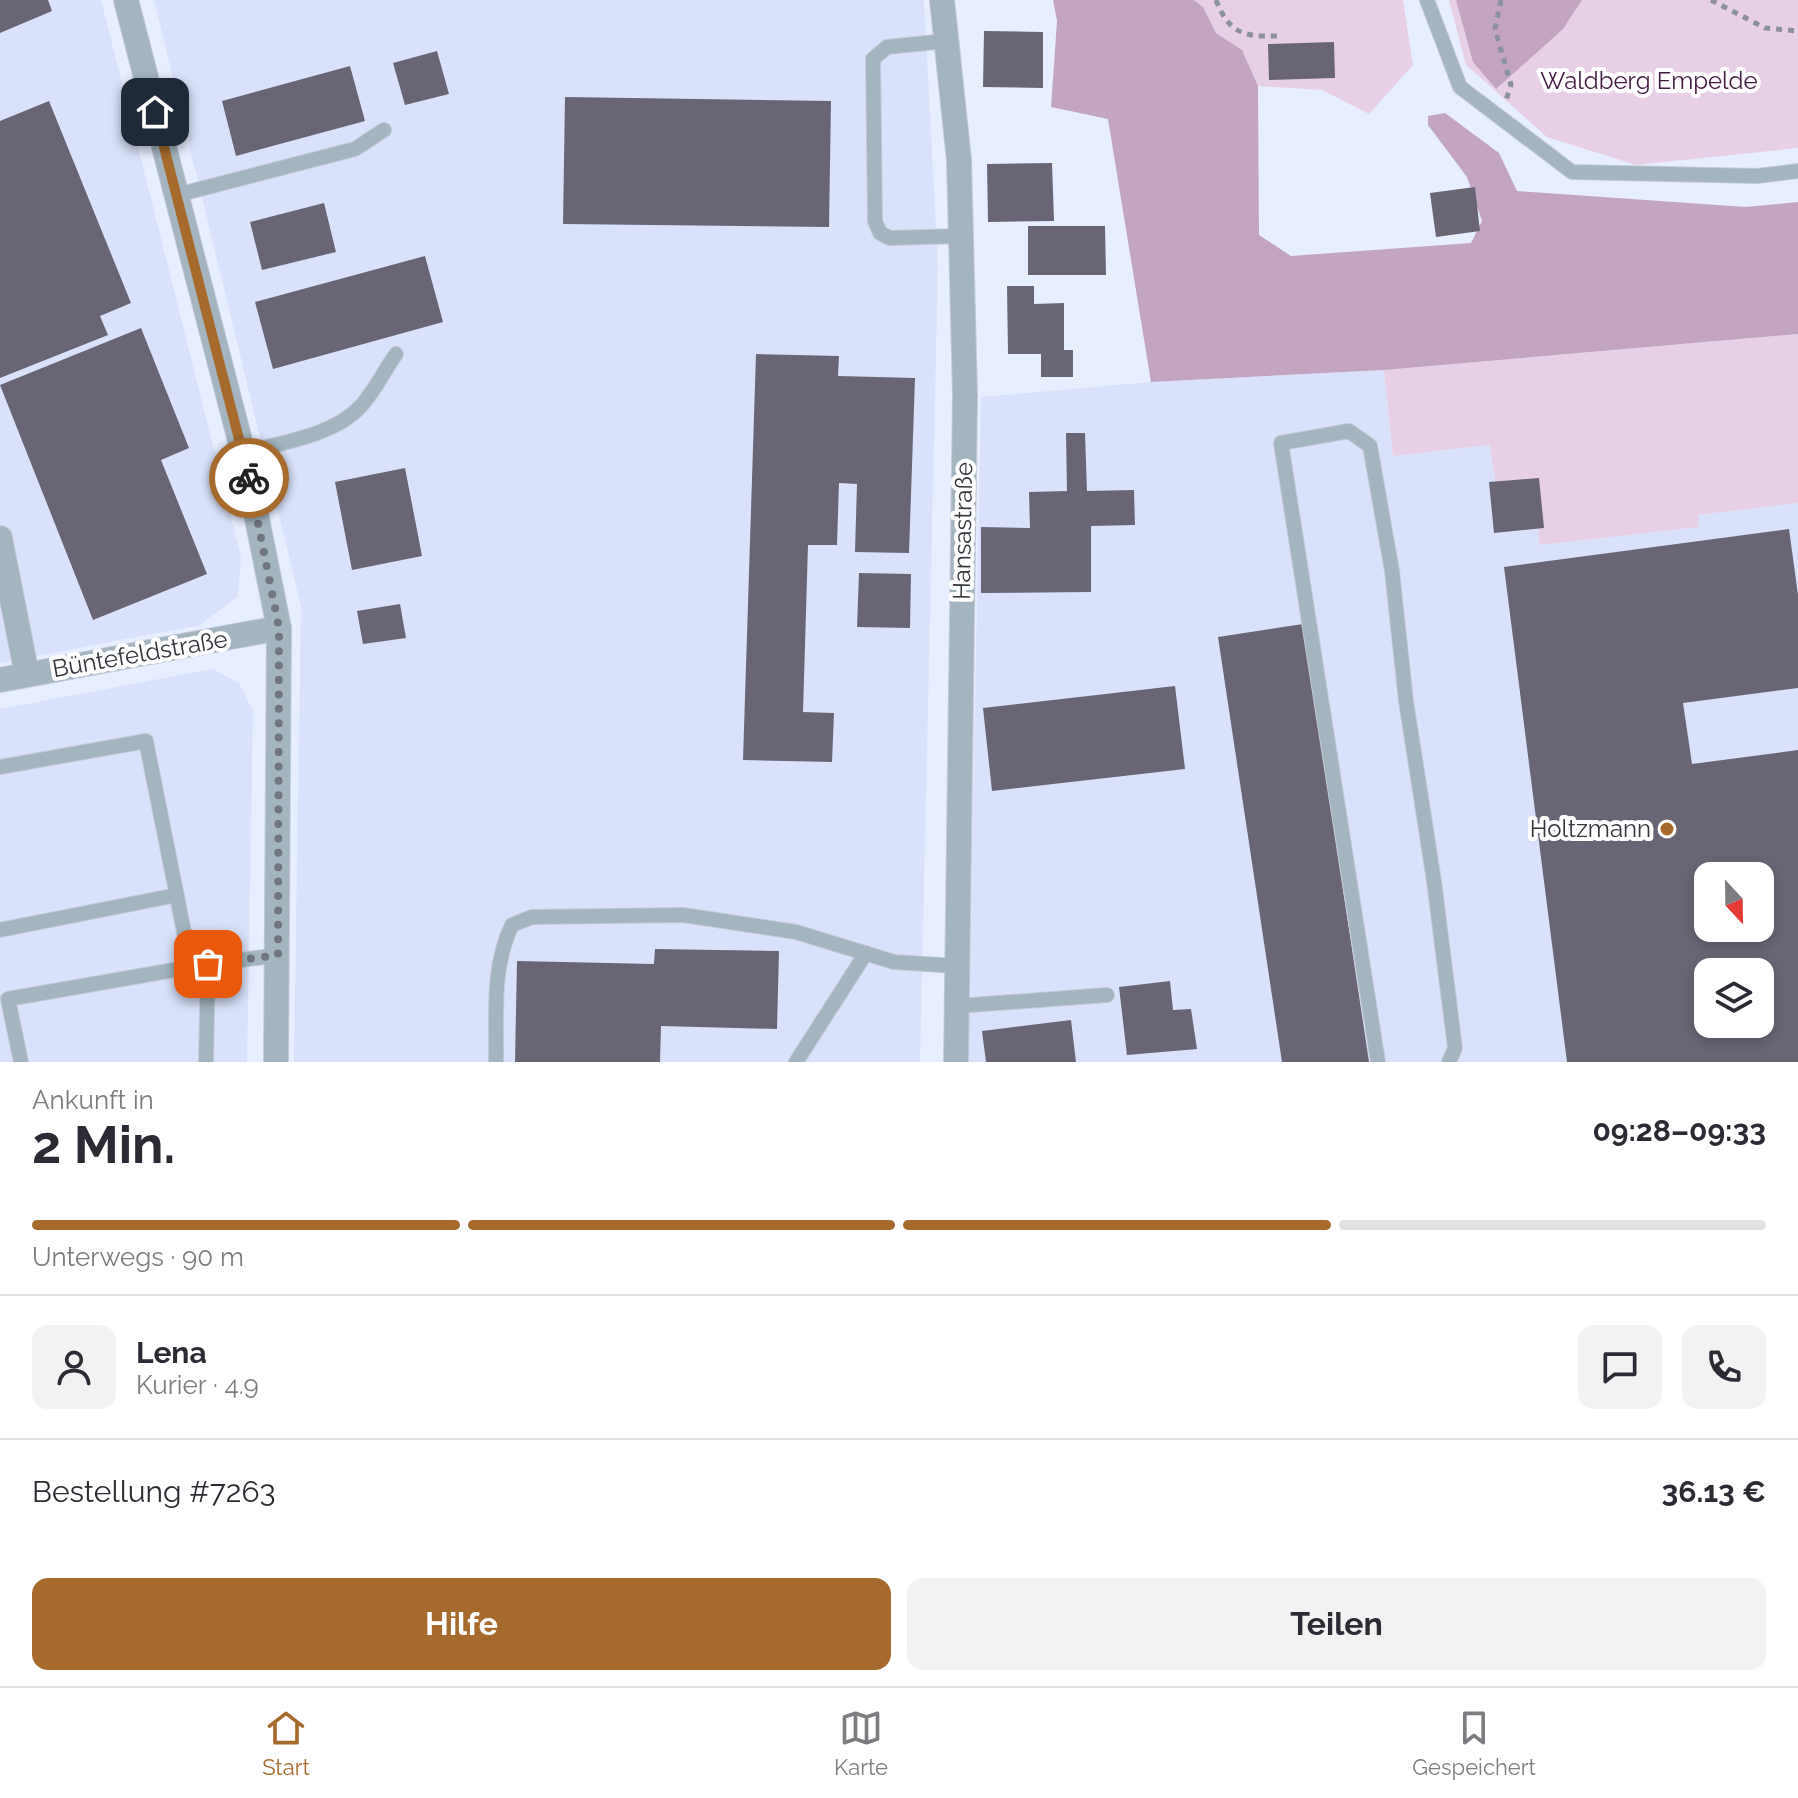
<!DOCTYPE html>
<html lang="de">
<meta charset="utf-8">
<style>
body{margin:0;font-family:Raleway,sans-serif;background:#f2f2f3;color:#2b2b33;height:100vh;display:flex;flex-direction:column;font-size:30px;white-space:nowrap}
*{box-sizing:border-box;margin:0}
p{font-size:26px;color:#7c7c81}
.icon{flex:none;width:44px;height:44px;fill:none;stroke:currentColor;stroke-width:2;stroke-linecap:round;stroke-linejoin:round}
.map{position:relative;height:1062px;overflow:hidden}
.panel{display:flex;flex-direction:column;background:#fff;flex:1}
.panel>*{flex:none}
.needle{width:52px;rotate:158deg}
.buttons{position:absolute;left:1694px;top:862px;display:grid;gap:16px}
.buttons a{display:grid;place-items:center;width:80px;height:80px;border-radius:16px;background:#fff;box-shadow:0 4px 12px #0003;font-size:40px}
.pin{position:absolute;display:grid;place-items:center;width:68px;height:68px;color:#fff;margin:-34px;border-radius:16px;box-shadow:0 4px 12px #0006}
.courier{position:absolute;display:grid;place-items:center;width:80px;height:80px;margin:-40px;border:6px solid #a66b2c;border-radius:50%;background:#fff;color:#222;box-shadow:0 2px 10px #0007}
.headline em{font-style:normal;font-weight:700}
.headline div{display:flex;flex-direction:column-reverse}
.headline{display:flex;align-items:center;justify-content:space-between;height:136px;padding:0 32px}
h1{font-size:52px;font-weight:700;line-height:60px}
.bar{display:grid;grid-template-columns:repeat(4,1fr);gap:12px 8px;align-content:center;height:96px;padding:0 32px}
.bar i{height:10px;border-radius:6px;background:#e1e1e2}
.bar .on{background:#a66b2c}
.bar p{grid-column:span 4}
.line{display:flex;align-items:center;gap:20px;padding:0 32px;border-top:2px solid #e1e1e2}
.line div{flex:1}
.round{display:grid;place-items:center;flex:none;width:84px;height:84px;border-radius:16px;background:#f2f2f3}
.button{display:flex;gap:16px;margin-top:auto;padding:16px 32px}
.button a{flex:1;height:92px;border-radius:16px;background:#a66b2c;color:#fff;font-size:32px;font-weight:700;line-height:92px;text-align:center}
.button a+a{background:#f2f2f3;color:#2b2b33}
.tab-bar{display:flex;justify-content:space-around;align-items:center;height:112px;border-top:2px solid #e1e1e2;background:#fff;font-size:22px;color:#7c7c81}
.tab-bar a{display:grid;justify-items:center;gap:4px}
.tab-bar .on{color:#a66b2c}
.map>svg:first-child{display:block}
</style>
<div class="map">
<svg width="1798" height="1062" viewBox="0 0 1798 1062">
<rect width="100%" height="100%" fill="#e7eeff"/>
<path fill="#d9e2fa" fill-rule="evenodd" d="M0 0H101L241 557 238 596 200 625 0 663Z
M154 0H924L938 265 920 1062H294L301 606Z
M1384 370 1393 456 1490 445 1531 481 1540 545 1698 527V515L1798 503V1062H968L981 397 1151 382ZM1708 876H1760V928H1708ZM1708 972H1760V1024H1708Z
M212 669 239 683 253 711 247 1062H0V709Z"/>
<path fill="#e7d0e5" d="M1194 0H1403L1413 65 1369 114 1322 90 1258 86 1242 50 1216 33 1203 7Z
M1449 0H1798V148L1636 165 1547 137 1466 65Z
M1798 334V503L1698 515 1699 527 1540 545 1531 481 1496 485 1490 445 1393 456 1384 370Z"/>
<path fill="#c3a4c1" d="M1053 0H1194L1203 7 1216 33 1242 50 1258 86 1259 235 1291 256 1471 243 1482 221 1467 177 1428 125V116L1445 113 1499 153 1517 191 1746 207 1798 202V334L1384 370 1151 382 1108 119 1051 107 1057 21Z
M1456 0H1582L1563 29 1496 89 1473 62Z"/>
<path fill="#696574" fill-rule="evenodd" d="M0 0H48L52 11 0 33Z
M984 31 1043 32V88L983 87Z
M1334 42 1335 78 1269 80 1268 44Z
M437 51 449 94 405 105 393 63Z
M350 66 365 121 236 156 222 101Z
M565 97 831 101 829 227 563 224Z
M49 101 131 303 100 316 108 335 0 378V121Z
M1052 163 1054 221 988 222 987 164Z
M1475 187 1480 231 1436 237 1430 193Z
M324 203 336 252 262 270 250 222Z
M1028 226H1105L1106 275H1028Z
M425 256 443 322 273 369 255 302Z
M1007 286H1034V304L1064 303V350H1073V377H1041V354H1008Z
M141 328 189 448 161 460 207 574 93 620 0 385Z
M756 354 839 356 838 376 915 378 909 553 855 552 857 484 839 483 837 545H808L803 712 834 713 832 762 743 760Z
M1066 433H1085L1087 491 1134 490 1135 525 1091 526V592L981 593V527L1030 528 1029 492 1067 491Z
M405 468 422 556 352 570 335 482Z
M1539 478 1544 528 1494 533 1489 482Z
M1789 529 1798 595V688L1683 703 1692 764 1798 750V1062H1567L1504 567ZM1708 876H1760V928H1708ZM1708 972H1760V1024H1708Z
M859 573 911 574 910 628 857 627Z
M400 604 406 638 363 644 357 611Z
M1303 624 1369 1062H1282L1218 637Z
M1175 686 1185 769 992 791 983 708Z
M655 949 779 951 777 1029 661 1026 660 1062H515L517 961 654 964Z
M1170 981 1173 1010 1191 1009 1197 1049 1127 1055 1119 987Z
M1071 1020 1076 1062H986L982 1031Z"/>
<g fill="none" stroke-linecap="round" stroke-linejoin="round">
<defs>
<path id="service" d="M1427 0 1460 87 1572 172 1757 176 1798 171
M946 41 887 47 873 59 875 221 880 233 890 238 961 236
M177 195 355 149 384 130
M243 453C279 443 333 436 360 407 374 392 384 371 396 354
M0 767 146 741 191 967
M0 930 177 895
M957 1006 1107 995
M21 1062 8 999 191 967 278 955
M206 1062 208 964
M496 1062C497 1016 491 968 512 925L532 917 683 915 796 932 894 962 957 966
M796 1062 866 953
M1378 1062 1281 443 1349 431 1370 446 1392 571 1406 701 1434 881 1455 1048 1449 1062"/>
<path id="minor" d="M126 0 246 464 279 628 276 1062
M942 0 959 160 965 395 956 1062
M0 538 27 675
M0 680 279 628"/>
</defs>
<use href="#service" stroke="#c3c9d8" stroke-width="16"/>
<use href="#minor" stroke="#c3c9d8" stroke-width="26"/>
<path stroke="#8c919d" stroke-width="5" stroke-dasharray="6 6" stroke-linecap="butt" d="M1216 0C1229 33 1243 37 1277 36
M1501 0 1495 29 1511 85 1506 100
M1711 0 1765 28 1798 31"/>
<use href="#service" stroke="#a4b5bf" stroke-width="14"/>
<use href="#minor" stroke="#a4b5bf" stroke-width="24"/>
</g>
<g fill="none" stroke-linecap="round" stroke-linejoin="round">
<path stroke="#717680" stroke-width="8" stroke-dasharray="0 14.4" d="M208 964 278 955 279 628 249 478"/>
<path stroke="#a66b2c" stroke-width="10" d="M155 112 249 478"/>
</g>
<circle fill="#a66b2c" stroke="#fff" stroke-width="3" cx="1667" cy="829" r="8"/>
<g text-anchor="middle" stroke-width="8" stroke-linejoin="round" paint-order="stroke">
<g font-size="24" fill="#411a40" stroke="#fff">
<text x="1649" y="89">Waldberg Empelde</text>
</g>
<g font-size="24" fill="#32353b" stroke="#fff">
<text transform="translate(963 531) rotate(-89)" y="8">Hansastraße</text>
<text transform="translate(140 654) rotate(-10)" y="8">Büntefeldstraße</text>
</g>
<g font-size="24" fill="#32353b" stroke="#fff" text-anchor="end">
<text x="1651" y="837">Holtzmann</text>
</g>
</g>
</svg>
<div class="buttons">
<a><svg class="needle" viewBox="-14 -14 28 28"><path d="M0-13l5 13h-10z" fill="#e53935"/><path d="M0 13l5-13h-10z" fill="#7c7c81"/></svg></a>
<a><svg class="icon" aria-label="layers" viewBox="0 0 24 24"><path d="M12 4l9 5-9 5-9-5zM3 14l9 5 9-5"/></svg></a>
</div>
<div class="pin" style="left:208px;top:964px;background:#ea580c"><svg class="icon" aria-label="bag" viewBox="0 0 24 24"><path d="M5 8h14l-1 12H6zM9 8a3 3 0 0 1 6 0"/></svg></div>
<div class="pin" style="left:155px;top:112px;background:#1f2937"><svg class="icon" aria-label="home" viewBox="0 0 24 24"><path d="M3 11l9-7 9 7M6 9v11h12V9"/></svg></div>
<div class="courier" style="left:249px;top:478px"><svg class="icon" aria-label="bike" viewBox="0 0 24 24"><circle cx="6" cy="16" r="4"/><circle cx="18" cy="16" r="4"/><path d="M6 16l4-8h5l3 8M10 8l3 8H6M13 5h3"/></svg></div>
</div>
<section class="panel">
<div class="headline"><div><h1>2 Min.</h1><p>Ankunft in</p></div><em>09:28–09:33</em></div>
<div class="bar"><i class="on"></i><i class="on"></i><i class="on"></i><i></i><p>Unterwegs · 90 m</p></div>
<div class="line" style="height:144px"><a class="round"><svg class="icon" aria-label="person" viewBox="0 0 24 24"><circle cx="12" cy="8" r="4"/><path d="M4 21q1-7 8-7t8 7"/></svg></a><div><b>Lena</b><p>Kurier · 4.9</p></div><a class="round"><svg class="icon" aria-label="chat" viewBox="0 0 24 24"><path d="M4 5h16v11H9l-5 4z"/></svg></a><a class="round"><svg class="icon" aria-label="phone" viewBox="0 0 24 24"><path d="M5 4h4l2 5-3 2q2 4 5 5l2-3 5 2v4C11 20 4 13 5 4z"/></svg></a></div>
<div class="line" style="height:104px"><div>Bestellung #7263</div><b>36.13 €</b></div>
<div class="button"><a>Hilfe</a><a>Teilen</a></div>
</section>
<nav class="tab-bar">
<a class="on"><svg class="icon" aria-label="home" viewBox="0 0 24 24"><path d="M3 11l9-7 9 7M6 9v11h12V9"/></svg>Start</a>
<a><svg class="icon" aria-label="map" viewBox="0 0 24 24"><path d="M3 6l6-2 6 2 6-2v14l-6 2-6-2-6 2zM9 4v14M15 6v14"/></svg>Karte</a>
<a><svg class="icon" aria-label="saved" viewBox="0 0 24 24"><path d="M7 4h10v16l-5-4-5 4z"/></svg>Gespeichert</a>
</nav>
